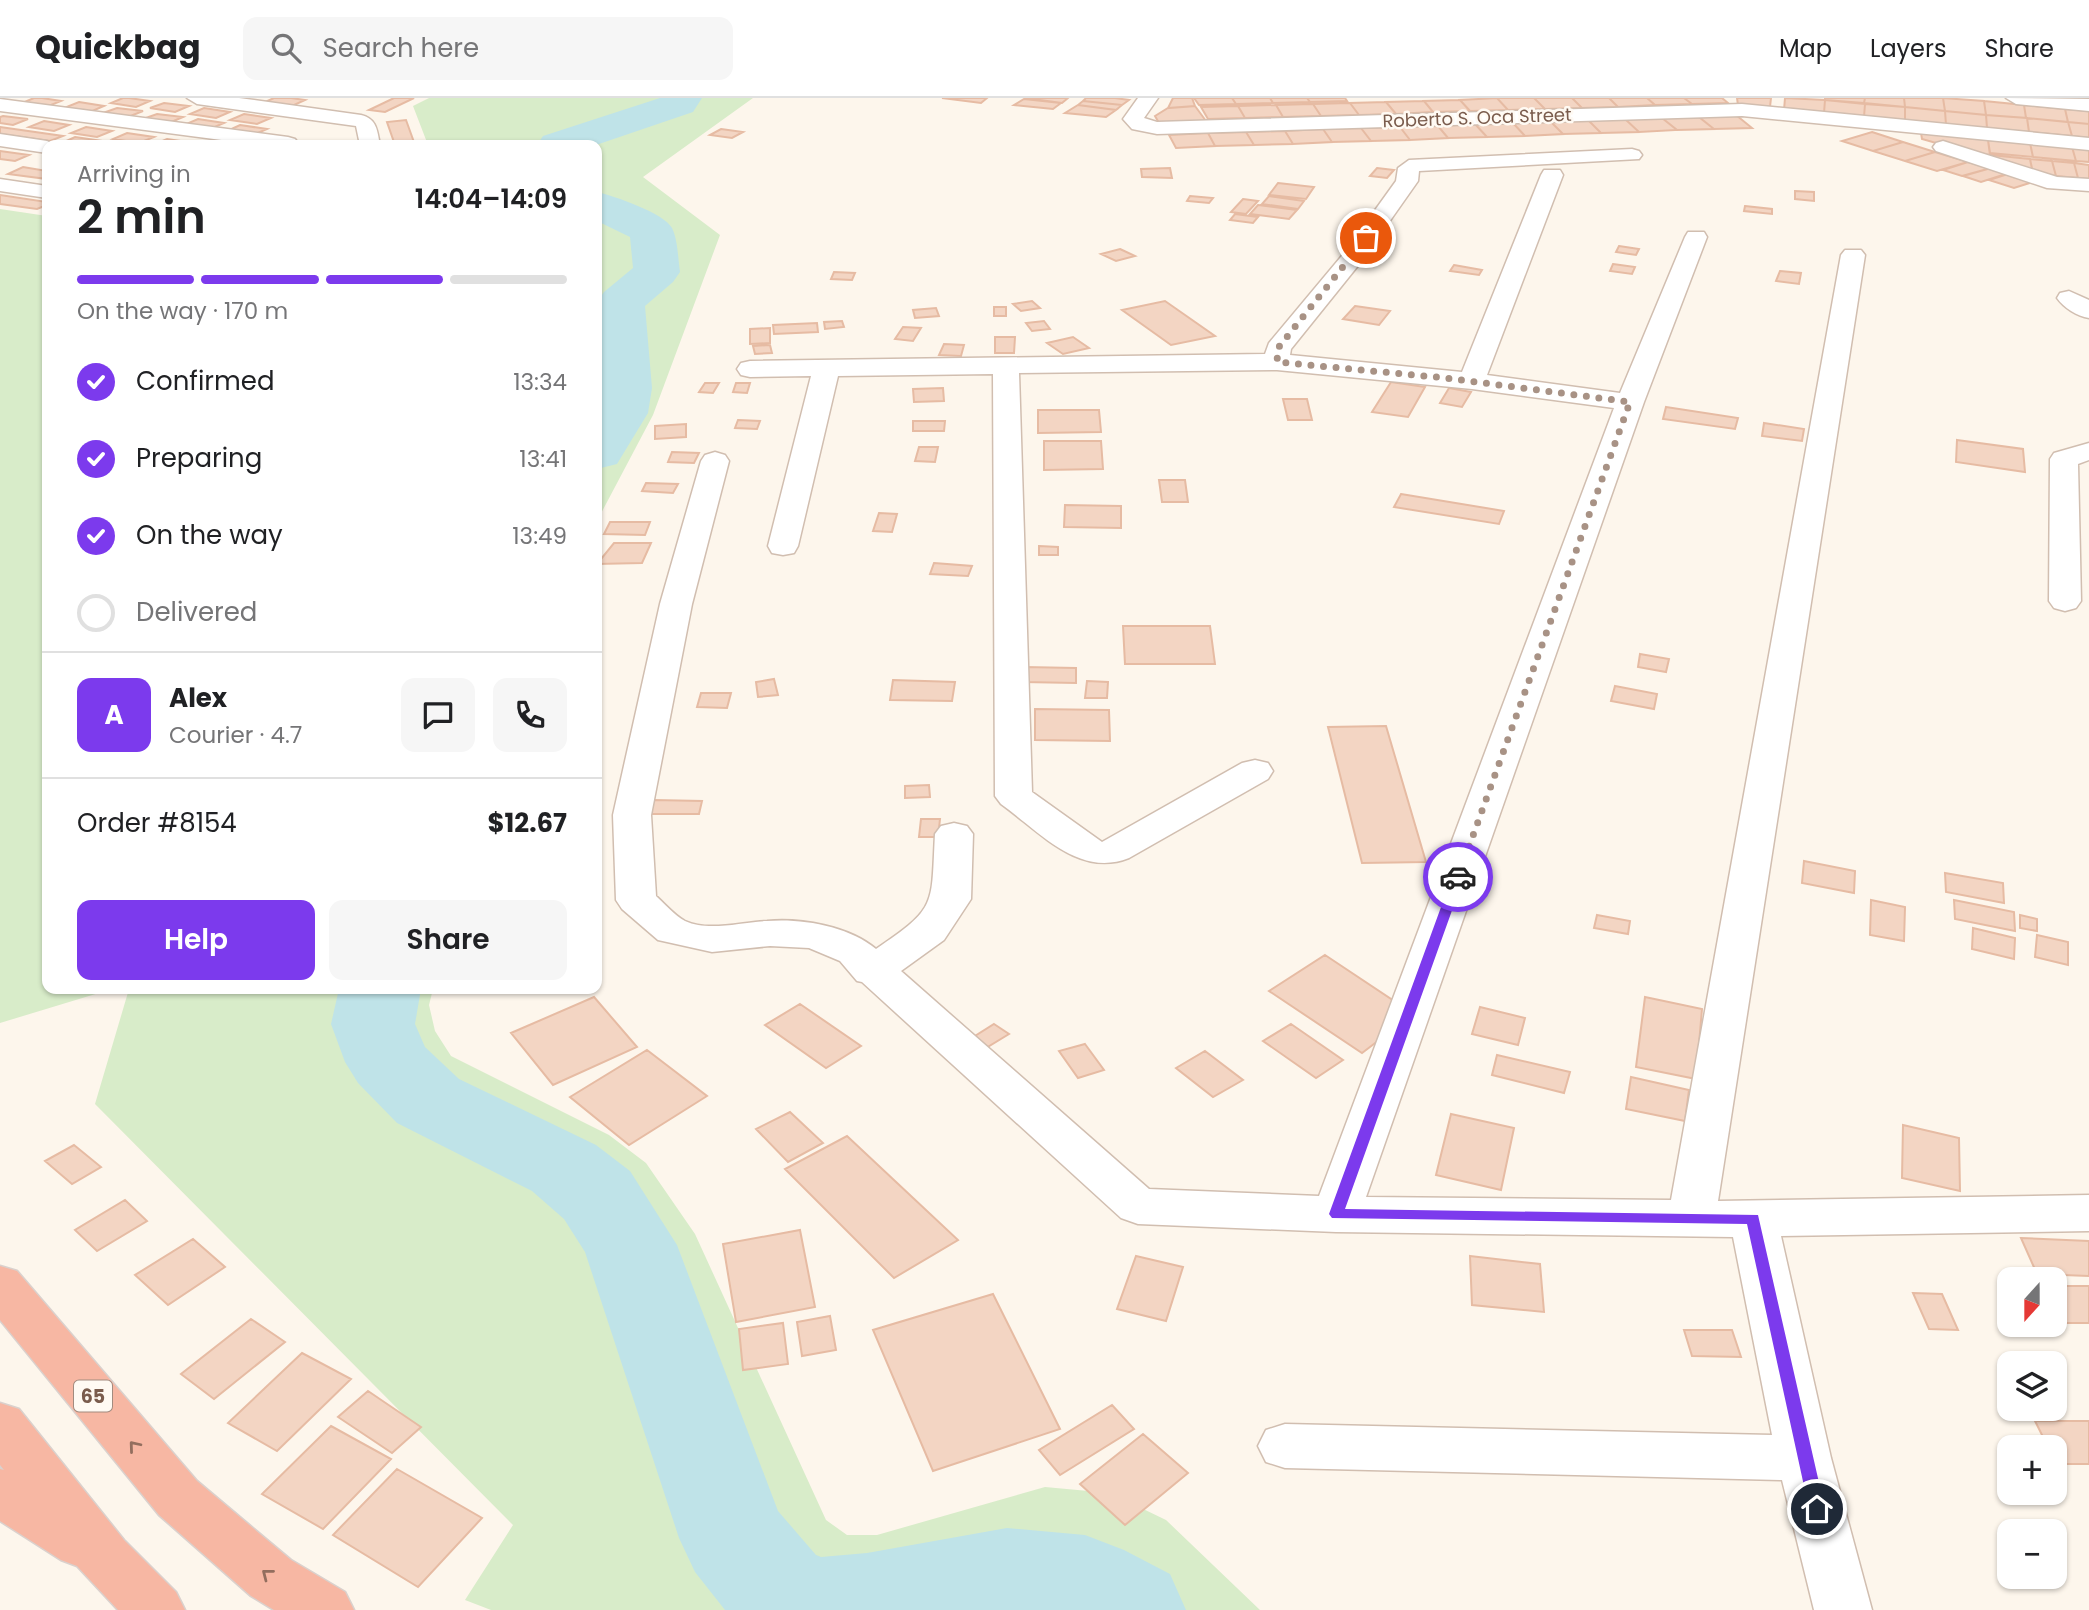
<!DOCTYPE html>
<meta charset="utf-8">
<style>
body{margin:0;font-family:Poppins,sans-serif;background:#f6f6f6;color:#202124;height:100vh;display:flex;flex-direction:column;font-size:26px;white-space:nowrap}
*{box-sizing:border-box;margin:0}
p{font-size:23px;color:#757577}
.icon{flex:none;width:38px;height:38px;fill:none;stroke:currentColor;stroke-width:2;stroke-linecap:round;stroke-linejoin:round}
.map{position:relative;flex:1;overflow:hidden}
.side{position:absolute;left:42px;top:42px;width:560px;height:854px;display:flex;flex-direction:column;background:#fff;border-radius:14px;box-shadow:0 2px 5px #0004}
.side>*{flex:none}
.needle{width:46px;rotate:201deg}
.controls{position:absolute;left:1997px;top:1169px;display:grid;gap:14px}
.controls a{display:grid;place-items:center;width:70px;height:70px;border-radius:14px;background:#fff;box-shadow:0 2px 5px #0004;font-size:35px}
.pin{position:absolute;display:grid;place-items:center;width:60px;height:60px;color:#fff;margin:-30px;border:4px solid #fff;border-radius:50%;box-shadow:0 2px 7px #0007}
.courier{position:absolute;display:grid;place-items:center;width:70px;height:70px;margin:-35px;border:5px solid #7c3aed;border-radius:50%;background:#fff;color:#222;box-shadow:0 2px 9px #0007}
.head em{font-style:normal;font-weight:600}
.head div{display:flex;flex-direction:column-reverse}
.head{display:flex;align-items:center;justify-content:space-between;height:119px;padding:0 35px}
h1{font-size:46px;font-weight:600;line-height:52px}
.bar{display:grid;grid-template-columns:repeat(4,1fr);gap:10px 7px;align-content:center;height:84px;padding:0 35px}
.bar i{height:9px;border-radius:5px;background:#e0e0e0}
.bar .on{background:#7c3aed}
.bar p{grid-column:span 4}
.line{display:flex;align-items:center;gap:18px;padding:0 35px;border-top:2px solid #e0e0e0}
.line div{flex:1}
.round{display:grid;place-items:center;flex:none;width:74px;height:74px;border-radius:14px;background:#f6f6f6}
ol{padding:0 35px;list-style:none}
li{display:flex;align-items:center;gap:21px;height:77px}
li p{margin-inline-start:auto}
li .icon{padding:7px;border-radius:50%;background:#7c3aed;color:#fff;stroke-width:4}
li:last-child{color:#757577}
li i{width:38px;height:38px;border:4px solid #e0e0e0;border-radius:50%}
.button{display:flex;gap:14px;margin-top:auto;padding:14px 35px}
.button a{flex:1;height:80px;border-radius:14px;background:#7c3aed;color:#fff;font-size:28px;font-weight:600;line-height:80px;text-align:center}
.button a+a{background:#f6f6f6;color:#202124}
header{display:flex;align-items:center;gap:42px;box-sizing:border-box;height:98px;padding:0 35px;background:#fff;border-bottom:2px solid #e0e0e0}
header strong{font-size:33px}
nav{display:flex;gap:38px;margin-inline-start:auto;font-size:24px}
.search{width:490px;height:63px;background:#f6f6f6;display:flex;align-items:center;gap:18px;box-sizing:border-box;padding:0 24px;border-radius:14px;color:#757577;font-size:26px}
.map>svg:first-child{display:block}
</style>
<header>
<strong>Quickbag</strong>
<div class="search"><svg class="icon" aria-label="search" viewBox="0 0 24 24"><circle cx="10" cy="10" r="6"/><path d="M15 15l6 6"/></svg>Search here</div>
<nav><a>Map</a><a>Layers</a><a>Share</a></nav>
</header>
<div class="map">
<svg width="2089" height="1512" viewBox="0 0 2089 1512">
<rect width="100%" height="100%" fill="#fdf6ec"/>
<path fill="#d8ecc9" d="M429 0H753L643 79 720 137 653 317 597 423V47H428L413 8Z
M0 111 47 118V891H112L0 925Z
M129 891H433L429 907 435 933 451 958 609 1037 646 1065 695 1136 826 1422 847 1437H877L1045 1389 1110 1395 1166 1422 1260 1512H491L465 1502 513 1427 95 1006Z"/>
<g fill="none" stroke-linecap="round" stroke-linejoin="round">
<path fill="#bfe3e8" fill-rule="evenodd" d="M660 0H702L693 14 596 47H537L543 38Z
M597 94C614 98 664 115 672 130 678 142 678 161 680 174L673 184 645 208 652 290 648 315 617 366 597 371V304L600 290 597 204 604 194 633 170 630 139 597 123Z
M339 891H421L415 926 425 949 459 981 596 1047 630 1073 677 1147 778 1413 816 1457 821 1459 867 1455 1007 1430 1085 1437 1124 1452 1170 1476 1186 1512H725L695 1474 679 1440 585 1154 564 1121 532 1093 397 1025 358 985 345 964 331 926Z"/>
</g>
<path fill="#f3d5c3" stroke="#e6bba3" stroke-width="2" d="M34 0H42L61 3 46 9 22 5Z
M123 0H129L150 3 136 9 111 5Z
M274 0H291L305 2 292 8 265 4Z
M394 0H414L385 14 369 12Z
M942 0H987L981 5Z
M1025 0H1068L1062 5Z
M1086 0H1115L1129 2 1122 7 1083 3Z
M1173 0H1192L1195 8 1168 10Z
M1194 0H1232L1236 6 1199 7Z
M1232 0H1270L1273 5 1236 6Z
M1270 0H1307L1310 4 1273 5Z
M1307 0H1345L1347 3 1310 4Z
M1497 0H1534L1545 11 1508 12Z
M1497 0 1508 12 1470 13 1460 2Z
M1534 0H1572L1582 10 1545 11Z
M1572 0H1609L1618 9 1582 10Z
M1609 0H1647L1655 7 1618 9Z
M1647 0H1684L1692 6 1655 7Z
M1684 0H1722L1728 5 1692 6Z
M1737 0H1771L1770 9 1738 7Z
M1785 0 1825 2 1824 15 1784 12Z
M1825 0H1865L1864 5 1825 2Z
M1865 0H1904L1905 9 1864 5Z
M1904 0H1943L1945 13 1905 9Z
M1943 0 1984 3 1986 17 1945 13Z
M1024 1 1061 5 1053 11 1014 7Z
M1460 2 1470 13 1433 14 1424 3Z
M1825 2 1865 6 1864 19 1824 15Z
M1083 3 1122 7 1116 12 1078 7Z
M1424 3 1433 14 1396 16 1386 4Z
M1984 3 2024 7 2026 20 1986 17Z
M79 4 104 8 90 14 64 10Z
M1386 4 1396 16 1359 17 1350 5Z
M164 5 189 8 175 14 150 10Z
M1350 5 1359 17 1321 18 1313 6Z
M1313 6 1321 18 1283 19 1276 7Z
M1865 6 1905 9V23L1864 19Z
M1078 7 1116 12 1106 19 1065 15Z
M1276 7 1283 19 1245 20 1238 8Z
M2024 7 2065 11 2068 24 2026 20Z
M1195 8 1206 23 1159 25 1155 18 1168 10Z
M1238 8 1245 20 1208 21 1201 9Z
M1905 9 1945 13 1946 27 1905 23Z
M117 10 143 13 128 19 103 15Z
M204 10 230 14 216 20 190 16Z
M2065 11 2089 13V26L2068 24Z
M1945 13 1986 17 1987 30 1946 27Z
M157 16 183 19 169 25 143 21Z
M244 16 271 20 257 26 230 22Z
M1736 17 1752 30 1714 31 1699 19Z
M1986 17 2027 20 2029 34 1987 30Z
M3 18 28 21 13 27 0 25V19Z
M1699 19 1714 31 1677 32 1662 20Z
M1662 20 1677 32 1639 34 1625 21Z
M2027 20 2068 24 2072 38 2029 34Z
M198 21 224 25 210 31 184 27Z
M1625 21 1639 34 1601 35 1588 22Z
M406 22 415 47H395L387 24Z
M1588 22 1601 35 1563 36 1551 24Z
M44 23 69 27 54 33 29 29Z
M1551 24 1563 36 1525 38 1513 25Z
M2068 24 2089 26V40L2072 38Z
M1513 25 1525 38 1487 39 1475 26Z
M1475 26 1487 39 1448 40 1438 28Z
M240 27 267 31 253 37 227 33Z
M1438 28 1448 40 1410 42 1400 29Z
M0 29 63 38 50 43 0 36Z
M86 29 112 33 97 39 71 35Z
M1400 29 1410 42 1371 43 1361 30Z
M1361 30 1371 43 1332 44 1323 31Z
M721 31 743 34 732 40 710 37Z
M1323 31 1332 44 1293 46 1285 33Z
M1285 33 1293 46 1254 47 1246 34Z
M1246 34 1254 47 1215 48 1208 35Z
M1872 34 1903 44 1873 53 1842 43Z
M127 35 154 39 139 45 113 41Z
M1208 35 1215 48 1176 50 1169 37Z
M1921 35 1988 42 1990 57 1971 55 1922 41Z
M75 39 130 47 62 45Z
M167 41 194 45 189 47H153Z
M1988 42 2030 45 2033 59 1990 55Z
M1903 44 1935 54 1905 63 1873 53Z
M2030 45 2072 49 2076 63 2033 59Z
M2072 49 2089 51V64L2076 63Z
M0 53 29 57 15 63 0 61Z
M1935 54 1968 64 1937 73 1905 63Z
M1990 57 2030 61 2032 71 2010 69 1992 62Z
M2030 61 2052 63 2056 78 2033 75Z
M2052 63 2074 65 2078 80 2056 78Z
M1968 64 1991 70 1962 78 1943 72Z
M2074 65 2089 67V81L2078 80Z
M23 69 47 73V81L8 76Z
M1170 70 1172 80 1142 79 1141 71Z
M1377 70 1394 72 1387 80 1370 78Z
M1991 70 2009 75 1981 84 1963 78Z
M2011 75 2036 83 2014 90 1989 82Z
M1278 85 1314 89 1306 101 1269 97Z
M1795 93 1814 94V103L1795 101Z
M0 97 47 104V107L37 111 0 106Z
M1190 98 1213 100 1209 105 1187 103Z
M1269 98 1304 103 1298 111 1262 106Z
M1243 101 1258 103 1246 116 1231 114Z
M1258 107 1297 112 1289 121 1250 116Z
M1745 108 1772 111V116L1744 113Z
M1235 116 1258 119 1253 125 1230 122Z
M1619 148 1639 151 1636 157 1616 154Z
M1120 151 1135 158 1116 163 1101 156Z
M1613 166 1635 169 1632 176 1610 173Z
M1454 167 1482 172 1479 177 1450 173Z
M1780 173 1801 175 1799 186 1776 183Z
M834 174 855 175 852 182 831 181Z
M1032 203 1040 210 1021 213 1013 206Z
M1165 203 1215 238 1171 247 1122 212Z
M1355 208 1390 213 1379 227 1343 221Z
M994 209H1006V218H994Z
M936 210 939 218 915 220 913 212Z
M842 223 844 229 825 231 824 224Z
M1044 223 1050 231 1032 233 1026 225Z
M817 225 818 234 774 236 773 227Z
M903 229 921 230 913 243 895 241Z
M770 230V245L750 246V231Z
M995 239H1015L1014 255H995Z
M1073 239 1089 250 1063 256 1047 245Z
M944 246 964 247 961 258 939 257Z
M770 247 772 255 755 256 753 248Z
M1391 284 1425 289 1408 319 1372 314Z
M705 285H719L713 295 699 294Z
M736 285H750L747 295 733 294Z
M943 290 944 303 914 304 913 291Z
M1449 290 1471 294 1462 309 1440 305Z
M1283 301H1307L1312 322H1288Z
M1666 309 1738 320 1735 331 1663 321Z
M1038 312H1099L1101 334 1038 335Z
M738 322 760 323 757 331 735 330Z
M913 323H945L944 333H913Z
M1764 325 1804 331 1802 343 1762 338Z
M686 326V339L655 341V328Z
M1957 342 2023 351 2025 374 1956 364Z
M1044 343H1101L1103 371 1044 372Z
M919 349H938L935 364 915 363Z
M672 354 699 355 694 365 668 364Z
M1159 382H1185L1188 404H1162Z
M646 385 678 386 673 395 642 393Z
M1401 396 1504 413 1499 426 1394 409Z
M1065 407 1121 408V430L1064 429Z
M879 415 897 416 892 434 873 433Z
M610 424H650L645 437 604 436Z
M614 445H651L642 465 597 466Z
M1039 448 1058 449V457H1039Z
M934 465 972 468 968 478 930 476Z
M1123 528H1210L1215 566H1125Z
M1640 556 1669 561 1666 574 1638 569Z
M1024 569 1076 570V585L1023 584Z
M774 581 778 597 758 599 756 584Z
M893 582 955 584 952 603 890 602Z
M1087 583 1108 584 1107 600H1085Z
M1615 588 1657 596 1654 611 1611 603Z
M701 595H731L727 610 697 609Z
M1035 611 1109 612 1110 643 1035 642Z
M1386 628 1426 764 1362 765 1328 629Z
M929 687 930 699 905 700V688Z
M654 702 702 703 699 716H650Z
M921 721H940L938 739H919Z
M1804 763 1855 773 1854 795 1802 785Z
M1945 775 2003 785 2004 805 1946 794Z
M1871 802 1905 809 1904 843 1870 837Z
M1954 802 2014 814 2015 833 1955 821Z
M1597 817 1630 823 1628 836 1594 830Z
M2020 817 2037 821V833L2020 830Z
M1973 830 2015 840 2014 861 1972 851Z
M2037 837 2068 844V867L2035 859Z
M1325 857 1400 907 1391 933 1362 955 1269 893Z
M594 899 637 949 553 987 511 935Z
M1645 899 1702 911 1696 981 1636 969Z
M800 906 861 948 826 970 765 927Z
M1480 909 1525 920 1518 947 1472 936Z
M994 926 1009 936 981 953 967 943Z
M1291 926 1343 962 1316 980 1263 943Z
M1085 946 1104 972 1078 980 1059 953Z
M647 952 707 998 629 1047 570 999Z
M1205 953 1243 982 1213 999 1176 970Z
M1497 957 1570 974 1564 995 1492 977Z
M1631 979 1689 992 1685 1023 1626 1011Z
M790 1014 823 1045 788 1064 756 1031Z
M1451 1016 1514 1030 1501 1092 1436 1077Z
M1903 1027 1959 1040 1960 1093 1902 1080Z
M847 1038 958 1142 894 1180 785 1071Z
M74 1047 101 1069 72 1086 45 1063Z
M125 1102 147 1123 97 1153 75 1132Z
M800 1132 815 1209 736 1224 723 1146Z
M2021 1140 2089 1143V1178L2037 1176Z
M193 1141 225 1169 168 1207 135 1177Z
M1136 1158 1183 1169 1166 1223 1117 1211Z
M1470 1158 1540 1166 1544 1214 1472 1207Z
M2054 1188H2089V1225H2063L2054 1208Z
M1913 1195 1942 1196 1958 1232 1929 1231Z
M993 1196 1060 1331 933 1373 873 1232Z
M830 1218 836 1252 802 1258 797 1224Z
M251 1221 285 1244 214 1301 181 1276Z
M783 1225 788 1266 743 1272 739 1231Z
M1684 1232H1732L1741 1259 1692 1258Z
M302 1255 351 1281 277 1353 228 1325Z
M368 1293 421 1329 392 1355 338 1319Z
M1112 1307 1134 1331 1060 1377 1039 1352Z
M2035 1323H2089V1366H2056L2054 1349H2048Z
M331 1328 391 1361 323 1431 262 1396Z
M1143 1336 1188 1375 1125 1427 1080 1386Z
M397 1371 482 1420 418 1489 333 1437Z"/>
<g fill="none" stroke-linecap="round" stroke-linejoin="round">
<defs>
<path id="minor" d="M187 0H239L361 17C377 21 377 32 380 47H360L356 28 197 6Z
M1138 0H1158L1144 20 1157 24 1742 6 2089 40V52L1742 18 1157 36 1132 31 1123 21Z
M2006 0 2089 1V13L2016 6Z
M0 1 288 39 295 41 298 45 297 47H259L0 13Z
M0 36 47 43 56 47H47V55L0 48Z
M1943 43 2057 79 2089 81V93L2047 90 1936 53 1933 49 1936 45Z
M1632 51 1639 53 1642 57 1639 61 1419 73 1418 83 1361 164 1291 251 1290 257 1462 274 1541 77 1544 72H1560L1563 77 1487 277 1620 295 1685 139 1688 134H1704L1707 139 1644 304 1366 1099 1671 1102 1841 157 1845 152H1861L1865 157 1718 1103 2089 1097V1133L1781 1138 1831 1360 1872 1512H1814L1782 1382 1285 1370 1266 1364 1258 1348 1266 1332 1285 1326 1772 1337 1733 1139 1336 1134 1138 1126 1121 1120 862 884 857 883 840 863 809 850 770 848 712 854 658 842 622 811 616 802 613 717 660 506 701 363 705 357 715 354 725 357 729 363 692 506 651 717 656 798C664 805 675 818 685 823 709 834 741 824 767 823 801 820 849 828 876 851 938 809 931 808 935 736L941 728 954 725 967 728 973 736 971 801 944 842 901 873 1149 1091 1319 1098 1614 310 1472 291 1277 272 1019 275 1032 694 1102 744 1242 665 1255 662 1268 665 1273 673 1268 681 1129 760C1079 780 1040 734 1001 706L995 698 993 276 838 278 798 448 794 455 783 457 772 455 768 448 811 278 750 279 741 277 737 271 741 265 750 263 1265 256 1269 245 1345 154 1396 83 1398 70 1409 62Z
M0 81 47 88V100L0 93Z
M2069 193 2089 202V220C2077 218 2064 210 2057 200L2060 195Z
M2089 345V362L2078 366 2081 503 2076 510 2065 513 2054 510 2049 503 2050 361 2054 355Z"/>
<path id="highway" d="M0 1168 17 1173 197 1383 291 1462 345 1494 354 1512H274L251 1498 159 1417 0 1222Z
M0 1305 19 1311 124 1442 176 1494 185 1512H118L77 1468 61 1462 0 1423V1371L4 1372 0 1367Z"/>
</defs>
<use href="#minor" stroke="#d1beb0" stroke-width="3"/>
<use href="#highway" stroke="#dad1cd" stroke-width="3"/>
<use href="#minor" fill="#fff" fill-rule="evenodd"/>
<use href="#highway" fill="#f7b7a3" fill-rule="evenodd"/>
</g>
<defs><path id="oneway-chevron" d="M-2-3.5L2.5 0L-2 3.5" fill="none" stroke-width="1.6" stroke-linecap="round" stroke-linejoin="round" transform="scale(1.75)"/></defs>
<g stroke="#936e5e">
<use href="#oneway-chevron" transform="translate(134 1348) rotate(-130)"/>
<use href="#oneway-chevron" transform="translate(267 1476) rotate(-142)"/>
</g>
<path fill="#7c3aed" d="M1458 776 1464 779 1345 1111 1758 1117 1825 1411 1823 1416H1811L1809 1411 1747 1126 1332 1120 1329 1116 1452 779Z"/>
<g fill="none" stroke-linecap="round" stroke-linejoin="round">
<path stroke="#a89285" stroke-width="7" stroke-dasharray="0 12.6" d="M1366 140 1278 250 1277 264 1446 280 1630 304 1458 779"/>
</g>
<g text-anchor="middle" stroke-width="5" stroke-linejoin="round" paint-order="stroke">
<g font-size="18" fill="#7a5c4d" stroke="#fffaf3">
<text transform="translate(1477 20) rotate(-2)" y="6">Roberto S. Oca Street</text>
</g>
<rect fill="#fffaf3" stroke="#a28b7f" stroke-width="2" x="74" y="1282.5" width="38" height="31" rx="5"/>
<g font-size="19" font-weight="bold" fill="#7a5c4d">
<text x="93" y="1305">65</text>
</g>
</g>
</svg>
<div class="controls">
<a><svg class="needle" viewBox="-14 -14 28 28"><path d="M0-13l5 13h-10z" fill="#e53935"/><path d="M0 13l5-13h-10z" fill="#757577"/></svg></a>
<a><svg class="icon" aria-label="layers" viewBox="0 0 24 24"><path d="M12 4l9 5-9 5-9-5zM3 14l9 5 9-5"/></svg></a>
<a>+</a>
<a>−</a>
</div>
<div class="pin" style="left:1366px;top:140px;background:#ea580c"><svg class="icon" aria-label="bag" viewBox="0 0 24 24"><path d="M5 8h14l-1 12H6zM9 8a3 3 0 0 1 6 0"/></svg></div>
<div class="pin" style="left:1817px;top:1411px;background:#1f2937"><svg class="icon" aria-label="home" viewBox="0 0 24 24"><path d="M3 11l9-7 9 7M6 9v11h12V9"/></svg></div>
<div class="courier" style="left:1458px;top:779px"><svg class="icon" aria-label="car" viewBox="0 0 24 24"><path d="M5 17H2v-5l4-1 3-4h7l3 4 3 1v5h-3M9 17h6M6 11h13"/><circle cx="7" cy="17" r="2"/><circle cx="17" cy="17" r="2"/></svg></div>
<section class="side">
<div class="head"><div><h1>2 min</h1><p>Arriving in</p></div><em>14:04–14:09</em></div>
<div class="bar"><i class="on"></i><i class="on"></i><i class="on"></i><i></i><p>On the way · 170 m</p></div>
<ol>
<li><svg class="icon" aria-label="check" viewBox="0 0 24 24"><path d="M5 12l5 5 9-10"/></svg>Confirmed<p>13:34</p></li>
<li><svg class="icon" aria-label="check" viewBox="0 0 24 24"><path d="M5 12l5 5 9-10"/></svg>Preparing<p>13:41</p></li>
<li><svg class="icon" aria-label="check" viewBox="0 0 24 24"><path d="M5 12l5 5 9-10"/></svg>On the way<p>13:49</p></li>
<li><i></i>Delivered</li>
</ol>
<div class="line" style="height:126px"><b class="round" style="background:#7c3aed;color:#fff">A</b><div><b>Alex</b><p>Courier · 4.7</p></div><a class="round"><svg class="icon" aria-label="chat" viewBox="0 0 24 24"><path d="M4 5h16v11H9l-5 4z"/></svg></a><a class="round"><svg class="icon" aria-label="phone" viewBox="0 0 24 24"><path d="M5 4h4l2 5-3 2q2 4 5 5l2-3 5 2v4C11 20 4 13 5 4z"/></svg></a></div>
<div class="line" style="height:91px"><div>Order #8154</div><b>$12.67</b></div>
<div class="button"><a>Help</a><a>Share</a></div>
</section>
</div>
